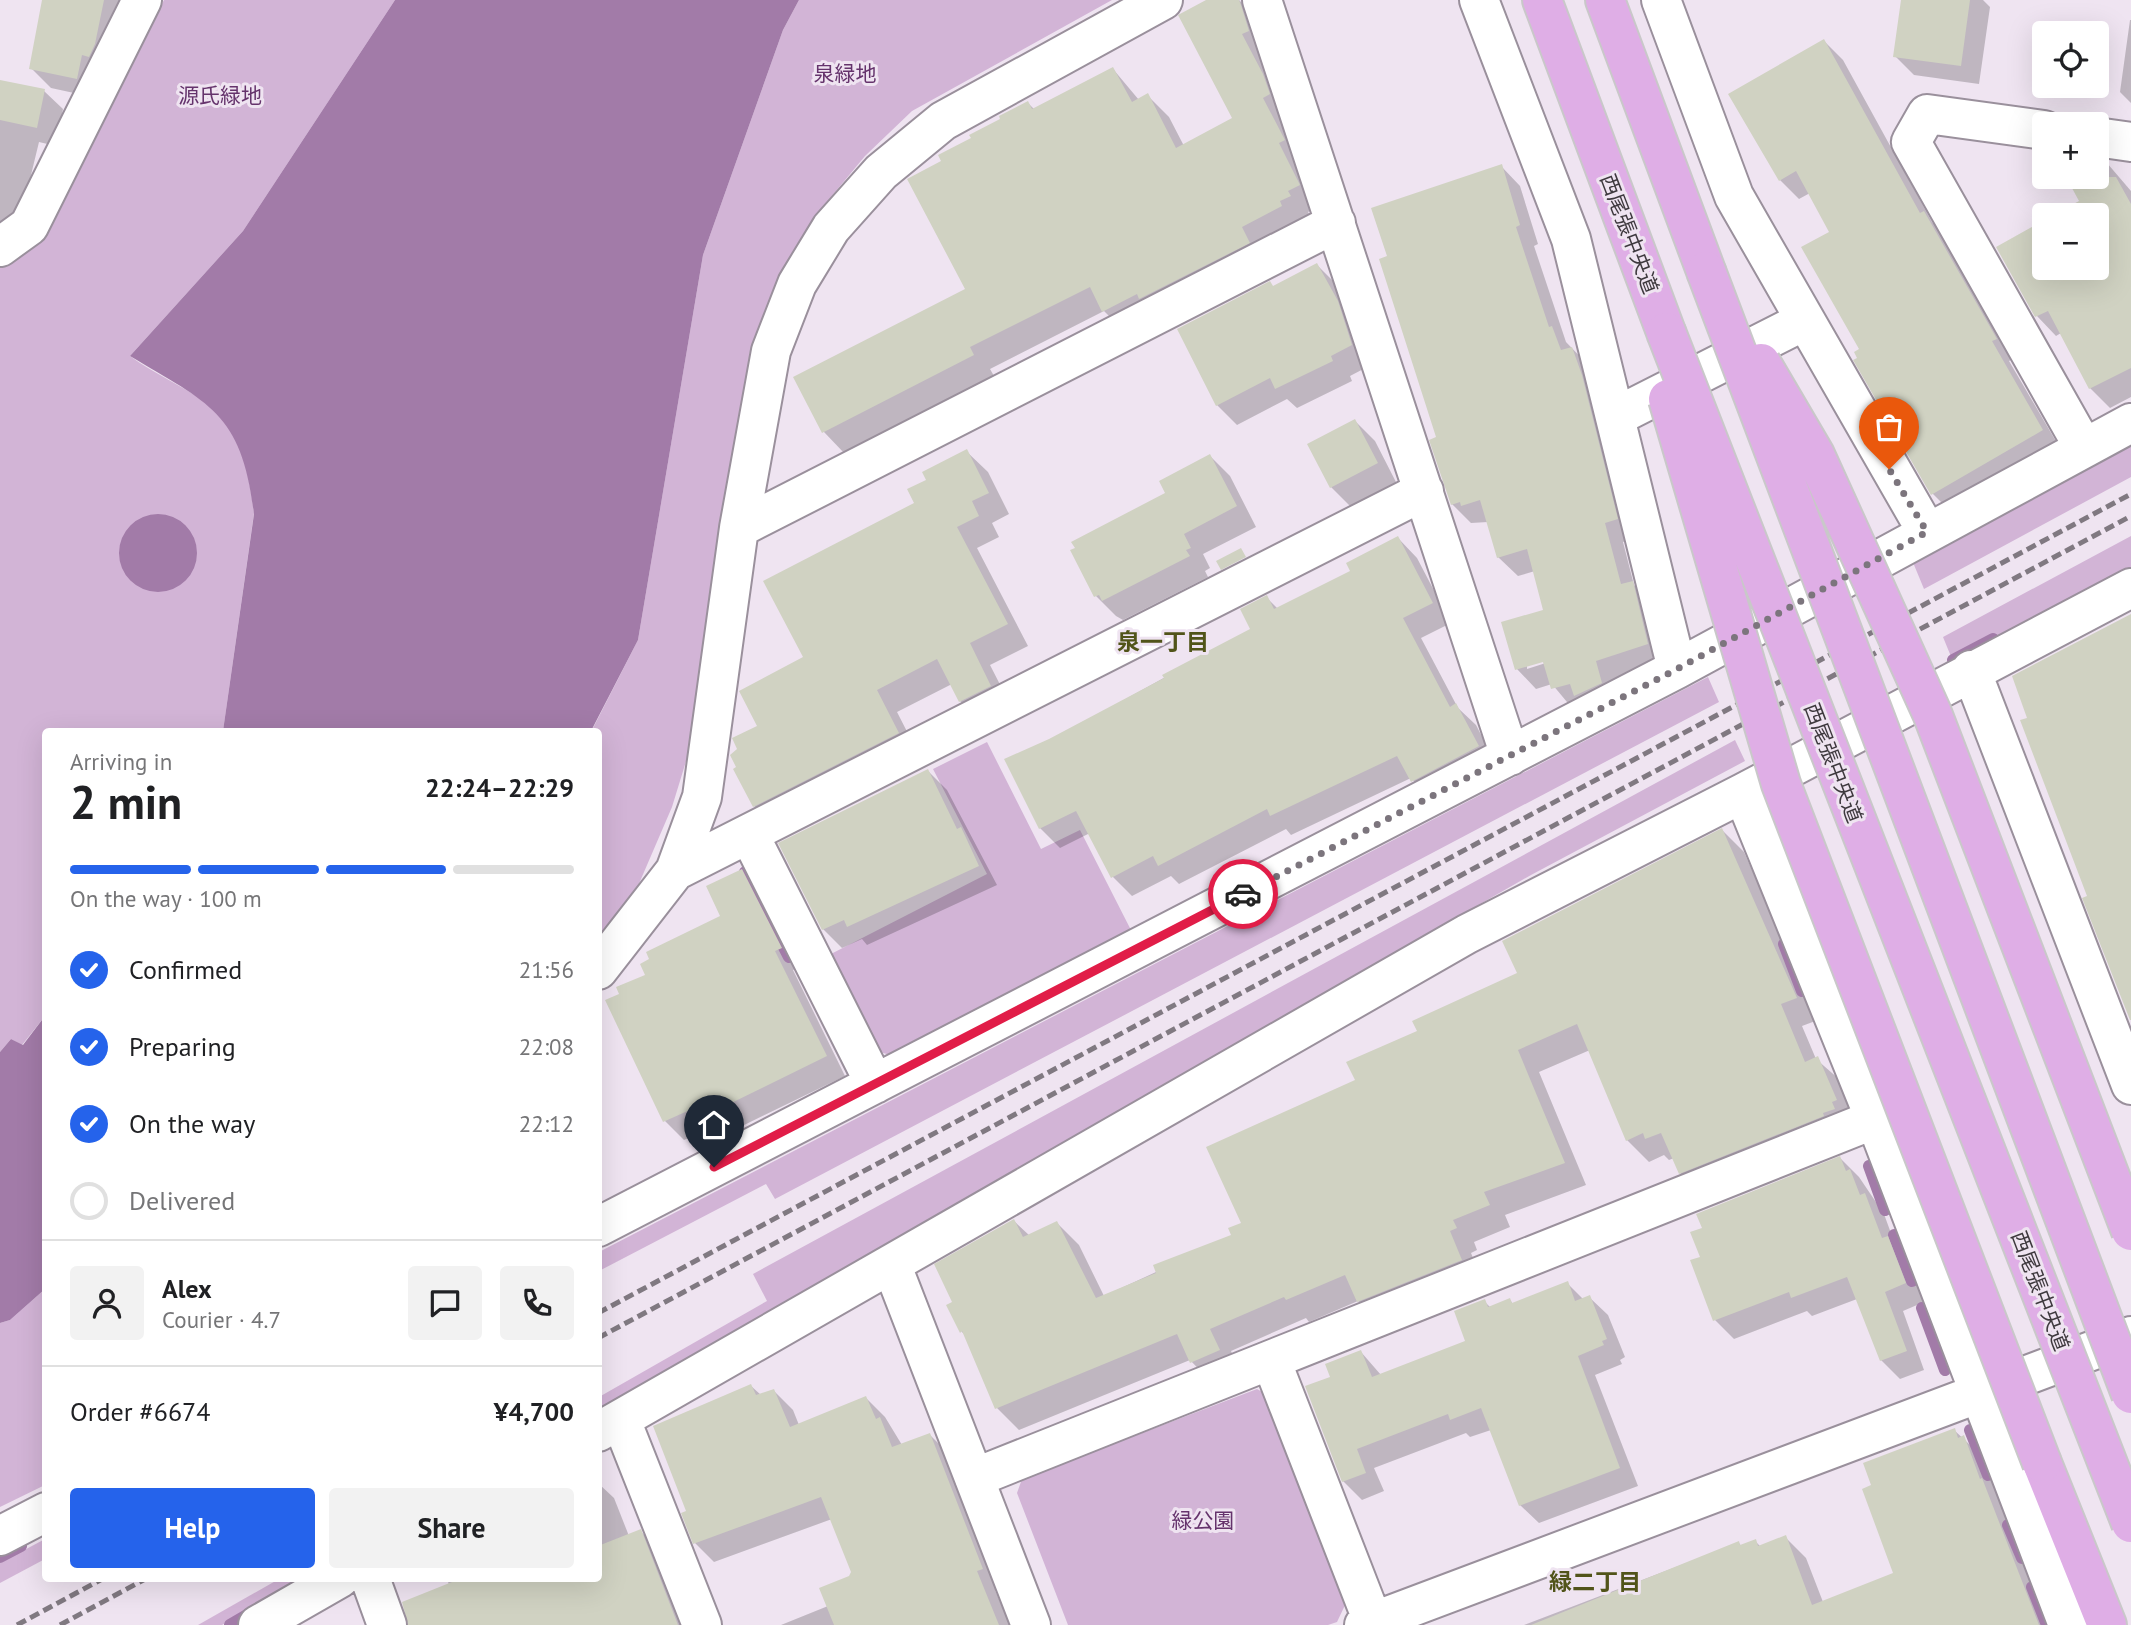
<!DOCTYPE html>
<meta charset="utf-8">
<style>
body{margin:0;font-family:"PT Sans","Noto Sans JP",sans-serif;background:#f2f2f2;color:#202124;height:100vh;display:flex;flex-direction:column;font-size:26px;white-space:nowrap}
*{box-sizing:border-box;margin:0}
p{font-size:23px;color:#757577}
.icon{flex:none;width:38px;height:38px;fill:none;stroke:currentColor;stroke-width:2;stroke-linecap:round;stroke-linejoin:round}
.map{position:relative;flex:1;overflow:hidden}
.details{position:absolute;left:42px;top:728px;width:560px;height:854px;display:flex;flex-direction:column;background:#fff;border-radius:7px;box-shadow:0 7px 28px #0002}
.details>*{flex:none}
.tools{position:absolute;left:2032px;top:21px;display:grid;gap:14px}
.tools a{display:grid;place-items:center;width:77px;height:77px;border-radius:7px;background:#fff;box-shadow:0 7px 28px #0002;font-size:35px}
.pin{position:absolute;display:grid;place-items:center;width:60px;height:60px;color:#fff;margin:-72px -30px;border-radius:50% 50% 50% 0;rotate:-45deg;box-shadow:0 0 7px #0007}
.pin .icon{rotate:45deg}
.courier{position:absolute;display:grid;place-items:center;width:70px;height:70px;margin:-35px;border:5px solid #e11d48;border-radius:50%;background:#fff;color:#222;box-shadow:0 2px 9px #0007}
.headline em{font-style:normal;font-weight:700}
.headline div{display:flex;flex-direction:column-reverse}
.headline{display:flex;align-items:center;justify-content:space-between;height:119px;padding:0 28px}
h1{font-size:46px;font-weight:700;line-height:52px}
.bar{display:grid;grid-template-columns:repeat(4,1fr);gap:10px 7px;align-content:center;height:84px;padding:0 28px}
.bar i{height:9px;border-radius:5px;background:#e0e0e0}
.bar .selected{background:#2563eb}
.bar p{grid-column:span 4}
.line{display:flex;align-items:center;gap:18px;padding:0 28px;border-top:2px solid #e0e0e0}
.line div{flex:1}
.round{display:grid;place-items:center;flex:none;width:74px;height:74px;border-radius:7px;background:#f2f2f2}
ol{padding:0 28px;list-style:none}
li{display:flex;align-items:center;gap:21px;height:77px}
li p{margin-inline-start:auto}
li .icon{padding:7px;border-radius:50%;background:#2563eb;color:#fff;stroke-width:4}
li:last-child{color:#757577}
li i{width:38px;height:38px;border:4px solid #e0e0e0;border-radius:50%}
.action{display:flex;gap:14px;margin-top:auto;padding:14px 28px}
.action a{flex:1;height:80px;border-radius:7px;background:#2563eb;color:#fff;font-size:28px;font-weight:700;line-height:80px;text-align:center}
.action a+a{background:#f2f2f2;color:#202124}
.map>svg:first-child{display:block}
</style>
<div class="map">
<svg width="2131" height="1625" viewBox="0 0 2131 1625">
<rect width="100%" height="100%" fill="#efe4f1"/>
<path fill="#d2b4d6" d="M164 0H395L243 231 130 356C153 373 181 385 205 402 241 427 249 473 254 513L223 731 46 732 45 1016 22 1045 11 1039 0 1052V265L43 233Z
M799 0H1112L912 111 865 156 816 215 779 276 750 352 708 630 699 719 672 807 638 886 599 938 598 732H591L638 640 703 255 783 30Z
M2131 442V477L1924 589 1912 560Z
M2131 536V567L1952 659 1943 637Z
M1708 677 1719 702 775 1199 766 1184 599 1271V1252Z
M1735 740 1745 761 1531 875 599 1409V1397L767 1301 753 1274Z
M987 742 1041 849 1080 830 1134 936 890 1055 880 1052 829 955 987 874 933 769Z
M45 1289V1485L0 1507V1323L10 1320Z
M1257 1389 1271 1397 1346 1603 1337 1622 1328 1625H1068L1017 1493 1022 1479Z
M45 1539V1559L0 1583V1563Z
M279 1579H303L222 1625H198Z"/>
<path fill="#a27ba8" d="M395 0H799L783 30 703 255 638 640 591 731H223L254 514C242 413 210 404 130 356L243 231Z
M119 553a39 39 0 1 1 78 0a39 39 0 1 1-78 0Z
M45 1016V1289L10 1320 0 1323V1052L11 1039 23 1045Z"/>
<path fill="#0003" fill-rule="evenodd" d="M43 0H142L97 98 51 88 31 68Z
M1210 0H1239L1257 18 1320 206 1308 212 1311 217 1125 332 1104 311 990 369 994 376 845 454 824 432 796 378 967 290 943 161 1028 103 1034 109 1113 69 1139 100 1148 96 1169 117 1184 146 1234 119Z
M1903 0H1983L1990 7 1979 84 1914 75 1895 56Z
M2130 20H2131V103L2120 92Z
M1824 41 1843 60 1932 222 1942 232 2015 358 2009 361 2061 450 1951 512 1932 493 1862 350 1831 232 1810 193 1799 199 1780 180Z
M0 81 44 91 63 109 56 146 39 142 15 241 0 251Z
M2107 163 2131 191V397L2110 408 2090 388 2061 333 2056 336 2037 316 1998 248 2044 222V268H2096V215H2057L2082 201 2070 181 2079 177H2096V168Z
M1501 166 1520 186 1538 244 1534 246 1566 342 1591 368 1636 538 1623 542 1634 585 1651 602 1666 663 1614 680 1620 702 1572 708 1552 684 1536 689 1517 669 1545 612 1535 571 1518 576 1498 557 1488 522 1471 523 1452 504 1438 438 1389 257ZM1551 658 1552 661 1527 669V665Z
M1317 265 1337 285 1371 365 1350 376 1352 381 1297 408 1287 399 1237 425 1217 405 1274 287Z
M1355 421 1375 441 1397 484 1351 507 1331 487Z
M966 451 988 472 1009 514 992 523 999 537 977 548 1028 646 990 665 1012 708 982 723 960 701 952 684 897 712 919 755 776 827 754 806 759 727 916 504 928 481Z
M1210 456 1230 476 1256 527 1203 554 1210 568 1205 571 1208 577 1123 620 1116 616 1096 596 1072 551 1167 494Z
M1398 538 1417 558 1451 623 1421 638 1458 708 1476 725 1497 766 1432 801 1411 778 1291 835 1286 829 1179 884 1171 876 1132 896 1113 877 1090 833 1060 848 1040 828 1006 760 1050 741 1252 629 1266 597 1278 609 1353 572Z
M928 771 947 790 997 885 867 945 862 939 842 948 823 929Z
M1722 830 1744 852 1818 1020 1802 1026 1816 1059 1840 1080 1858 1122 1702 1195 1680 1173 1674 1158 1669 1160 1664 1155 1649 1162 1627 1140 1590 1050 1539 1072 1586 1185 1505 1215 1510 1227 1474 1242 1477 1250 1471 1253 1483 1282 1380 1323 1358 1301 1309 1322 1306 1318 1231 1351 1241 1373 1213 1384 1190 1360 1019 1430 997 1408 967 1337 961 1331 954 1302 1014 1221 1030 1236 1057 1223 1079 1245 1104 1296 1234 1236 1357 1081 1419 1032 1519 974Z
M742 871 761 891 800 967 793 970 845 1076 738 1128 730 1120 684 1140 665 1121 622 995 723 916Z
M1840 1158 1859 1177 1884 1214 1896 1247 1906 1257 1924 1302 1903 1311 1924 1370 1900 1379 1881 1360 1857 1299 1812 1316 1807 1311 1734 1339 1715 1320 1702 1258Z
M1567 1283 1583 1299 1589 1297 1608 1315 1625 1357 1620 1360 1622 1364 1595 1375 1638 1486 1539 1523 1520 1505 1491 1430 1470 1437 1466 1433 1374 1468 1384 1491 1362 1500 1343 1481 1332 1378 1361 1352 1381 1375 1468 1342 1484 1301 1491 1308 1510 1300 1513 1304Z
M751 1386 761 1395 774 1391 793 1410 799 1425 866 1398 885 1417 902 1445 930 1435 949 1454 1001 1588 995 1590 1010 1625H781L828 1606 851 1578 853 1572 832 1519 714 1562 695 1543 688 1512Z
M1954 1430 1984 1458 2051 1625H1524L1739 1543 1742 1547 1755 1541 1761 1547 1785 1537 1806 1558 1823 1602 1895 1574Z
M598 1483 614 1498 629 1536 640 1531 660 1550 689 1625H412L449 1585 447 1578H598Z"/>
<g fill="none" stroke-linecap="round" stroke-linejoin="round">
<path stroke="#a27ba8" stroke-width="12" d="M1953 660 1993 639
M745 872 789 957
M1784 944 1802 991
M1869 1166 1885 1210
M1894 1235 1912 1281
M1922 1308 1945 1370
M1970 1430 1988 1475
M2008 1525 2022 1558
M0 1557 21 1546
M2032 1587 2047 1625
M230 1625 254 1611"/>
</g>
<path fill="#d0d2c2" d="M42 0H104L95 44 89 57 82 55 77 79 29 69Z
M1206 0H1239L1241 5 1249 31 1242 34 1263 74 1270 94 1263 98 1285 140 1279 143 1300 185 1288 191 1291 196 1280 201 1282 206 1242 227 1250 243 1139 299 1137 294 1102 312 1090 287 970 347 974 355 822 433 793 377 965 289 907 179 941 161 938 155 971 138 969 135 1000 119 999 116 1028 101 1032 109 1113 67 1132 102 1148 93 1176 148 1232 118 1178 15Z
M1901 0H1970L1961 66 1893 57Z
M1824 39 1920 213 1924 211 1997 339 1992 341 2043 430 1931 495 1853 360 1857 358 1854 352 1859 349 1801 247 1829 232 1796 171 1779 181 1728 94Z
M0 80 45 89 37 128 0 120Z
M1502 164 1520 225 1516 227 1549 327 1552 326 1561 350 1572 347 1582 375 1618 519 1605 523 1621 584 1633 581 1648 644 1596 661 1602 683 1574 696 1570 684 1551 689 1543 662 1515 670 1501 622 1543 610 1527 549 1497 558 1480 500 1461 506 1460 502 1451 505 1429 440 1436 437 1379 259 1387 256 1371 208Z
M2066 177H2116L2131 204V368L2089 389 2048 311 2035 317 1996 247 2044 220V268H2096V215H2053L2079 201Z
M1317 263 1338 301 1352 345 1331 356 1333 361 1275 389 1270 378 1216 406 1177 329 1270 281 1273 286Z
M1355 419 1378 463 1330 488 1307 444Z
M967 449 989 493 972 501 979 516 957 527 1008 624 970 643 991 686 959 702 937 659 877 690 899 733 753 807 733 769 736 767 730 755 737 749 732 738 757 726 739 691 803 657 763 581 914 503 907 489 926 480 922 472Z
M1210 454 1237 506 1184 534 1191 548 1186 550 1190 556 1102 601 1099 595 1094 597 1070 550 1075 548 1071 542 1165 493 1159 481Z
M1398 536 1433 603 1403 618 1450 707 1456 703 1479 746 1411 782 1397 756 1270 816 1267 809 1158 866 1153 856 1111 878 1076 811 1039 829 1004 759 1049 739 1164 678 1162 675 1250 629 1240 609 1267 595 1274 609 1350 571 1346 563Z
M1241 548 1246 557 1221 570 1216 561Z
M2131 614V1020H2130L2082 898 2087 896 2020 720 2027 718 2012 676Z
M928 769 957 829 961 827 979 866 847 927 844 920 822 930 778 843Z
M1722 828 1797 998 1781 1004 1805 1062 1818 1056 1837 1100 1832 1102 1835 1109 1823 1113 1824 1116 1679 1174 1661 1133 1645 1139 1643 1133 1626 1141 1577 1024 1518 1050 1565 1163 1484 1192 1490 1205 1453 1220 1457 1228 1450 1231 1462 1260 1357 1302 1345 1275 1286 1300 1284 1297 1210 1329 1220 1350 1190 1363 1177 1334 995 1409 962 1331 960 1333 946 1305 952 1302 934 1264 1014 1219 1023 1237 1057 1221 1096 1298 1156 1273 1153 1265 1231 1235 1228 1228 1241 1223 1206 1147 1355 1080 1346 1062 1417 1031 1412 1021 1517 973 1502 941Z
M742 869 782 948 775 951 827 1056 717 1110 712 1100 663 1122 605 1000 619 994 616 987 645 975 640 964 649 959 646 952 720 916 706 886Z
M1840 1156 1846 1171 1850 1169 1860 1195 1865 1193 1882 1238 1888 1236 1906 1283 1885 1292 1907 1351 1880 1361 1847 1277 1791 1298 1789 1292 1713 1321 1690 1260 1700 1257 1690 1232 1702 1228 1696 1214Z
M1568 1281 1575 1301 1590 1295 1607 1339 1602 1341 1604 1345 1578 1356 1620 1468 1519 1506 1481 1408 1450 1420 1448 1414 1357 1449 1366 1473 1342 1482 1305 1386 1330 1377 1325 1364 1361 1350 1372 1377 1465 1341 1454 1311 1485 1299 1488 1307 1510 1298 1512 1303Z
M751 1384 756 1395 774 1389 790 1427 866 1396 876 1419 880 1417 892 1447 930 1433 983 1569 977 1571 999 1625H834L819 1588 849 1576 851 1572 821 1497 693 1544 681 1513 686 1511 653 1426Z
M1955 1428 1958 1438 1964 1435 1980 1479 1982 1478 2039 1625H1531L1739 1541 1740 1545 1756 1539 1758 1546 1786 1535 1812 1605 1893 1573 1862 1489 1871 1485 1863 1463Z
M641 1529 678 1625H408L402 1602 462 1578H598V1546Z"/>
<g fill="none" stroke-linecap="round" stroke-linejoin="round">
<defs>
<path id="minor" d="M1262 0 1510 756
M1479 0 1571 239 1677 669
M1661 0 1734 196 1927 532
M2044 130 1927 114 1911 142 2084 448
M2096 137 2131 142
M0 247 29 226 142 0
M1615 417 1804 321
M739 528 1336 223
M1971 670 2131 1085
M1743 793 1875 1119 2068 1625
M749 834 875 1084
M675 871 1424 491
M598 970 675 871 702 797 739 528 771 351 797 284 831 228 881 172 943 121 1163 0
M598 1227 1677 669 2131 423
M892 1266 1031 1625
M1271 1360 1373 1622
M621 1420 702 1625
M598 1432 1467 934 1743 793 2131 588
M974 1478 1875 1119
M0 1536 46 1512
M370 1578 387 1625
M258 1625 340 1578
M1364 1625 2131 1336"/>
<path id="major" d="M1542 0 1666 332
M1605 0 1706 271
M2042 1463 2107 1625"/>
</defs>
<use href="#minor" stroke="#9a909c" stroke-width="42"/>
<use href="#major" stroke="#c9c8c9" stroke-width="42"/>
<use href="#minor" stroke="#fff" stroke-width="38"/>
<use href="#major" stroke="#dfaee6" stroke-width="38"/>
<path stroke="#807981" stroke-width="5" stroke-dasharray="10 5" stroke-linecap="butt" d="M598 1313 2131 494
M598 1338 2131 516
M17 1625 104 1578
M60 1625 147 1578"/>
<defs>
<path id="major-bridge" d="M1706 271 2131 1394
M1666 332 2131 1523
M1761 363 1815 455 1932 713 2131 1231
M1668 399 1781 784 2042 1463"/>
</defs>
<use href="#major-bridge" stroke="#c9c8c9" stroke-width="42" stroke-linecap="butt"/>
<use href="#major-bridge" stroke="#dfaee6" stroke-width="38"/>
</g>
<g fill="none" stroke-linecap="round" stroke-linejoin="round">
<path stroke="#7c757d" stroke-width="7" stroke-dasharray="0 12.6" d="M1243 894 1677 669 1927 532 1889 469"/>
<path stroke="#e11d48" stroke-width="9" d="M714 1167 1243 894"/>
</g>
<g text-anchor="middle" stroke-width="6" stroke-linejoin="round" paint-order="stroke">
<g font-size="21" fill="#65336c" stroke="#efe4f1">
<text x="845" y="81">泉緑地</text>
<text x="220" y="103">源氏緑地</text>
<text x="1203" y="1528">緑公園</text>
</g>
<g font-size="21" fill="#3e393e" stroke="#efe4f1">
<text transform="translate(1629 234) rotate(69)" y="7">西尾張中央道</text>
<text transform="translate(1833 763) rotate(69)" y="7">西尾張中央道</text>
<text transform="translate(2040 1291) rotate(69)" y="7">西尾張中央道</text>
</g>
<g font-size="23" font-weight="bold" fill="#515419" stroke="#efe4f1">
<text x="1163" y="650">泉一丁目</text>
<text x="1595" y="1590">緑二丁目</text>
</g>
</g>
</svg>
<div class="tools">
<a><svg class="icon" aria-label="locate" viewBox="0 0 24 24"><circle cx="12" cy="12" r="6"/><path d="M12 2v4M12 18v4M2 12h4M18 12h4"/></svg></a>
<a>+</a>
<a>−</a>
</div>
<div class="pin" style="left:1889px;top:469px;background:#ea580c"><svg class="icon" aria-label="bag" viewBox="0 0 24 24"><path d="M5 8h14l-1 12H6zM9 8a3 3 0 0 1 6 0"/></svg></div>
<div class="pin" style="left:714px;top:1167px;background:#1f2937"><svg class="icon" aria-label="home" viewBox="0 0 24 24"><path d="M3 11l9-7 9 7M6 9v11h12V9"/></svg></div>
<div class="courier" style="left:1243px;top:894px"><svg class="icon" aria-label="car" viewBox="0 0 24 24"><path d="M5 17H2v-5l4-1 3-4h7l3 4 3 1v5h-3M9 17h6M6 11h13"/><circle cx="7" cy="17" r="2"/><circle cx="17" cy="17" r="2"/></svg></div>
<section class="details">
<div class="headline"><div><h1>2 min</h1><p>Arriving in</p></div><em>22:24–22:29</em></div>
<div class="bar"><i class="selected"></i><i class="selected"></i><i class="selected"></i><i></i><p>On the way · 100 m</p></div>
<ol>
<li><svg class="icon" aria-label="check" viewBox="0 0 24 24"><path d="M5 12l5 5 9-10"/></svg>Confirmed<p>21:56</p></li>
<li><svg class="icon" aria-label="check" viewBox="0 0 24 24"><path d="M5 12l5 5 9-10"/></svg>Preparing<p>22:08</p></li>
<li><svg class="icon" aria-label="check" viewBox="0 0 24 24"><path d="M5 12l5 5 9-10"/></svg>On the way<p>22:12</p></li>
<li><i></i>Delivered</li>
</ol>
<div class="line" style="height:126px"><a class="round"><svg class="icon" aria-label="person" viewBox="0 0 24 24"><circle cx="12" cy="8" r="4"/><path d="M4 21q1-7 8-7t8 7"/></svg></a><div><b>Alex</b><p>Courier · 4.7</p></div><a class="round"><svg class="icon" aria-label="chat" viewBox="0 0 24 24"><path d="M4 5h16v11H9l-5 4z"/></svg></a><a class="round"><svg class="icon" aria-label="phone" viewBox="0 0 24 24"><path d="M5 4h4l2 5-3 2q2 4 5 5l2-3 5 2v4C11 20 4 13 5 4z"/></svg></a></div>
<div class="line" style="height:91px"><div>Order #6674</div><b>¥4,700</b></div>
<div class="action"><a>Help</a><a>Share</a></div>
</section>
</div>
